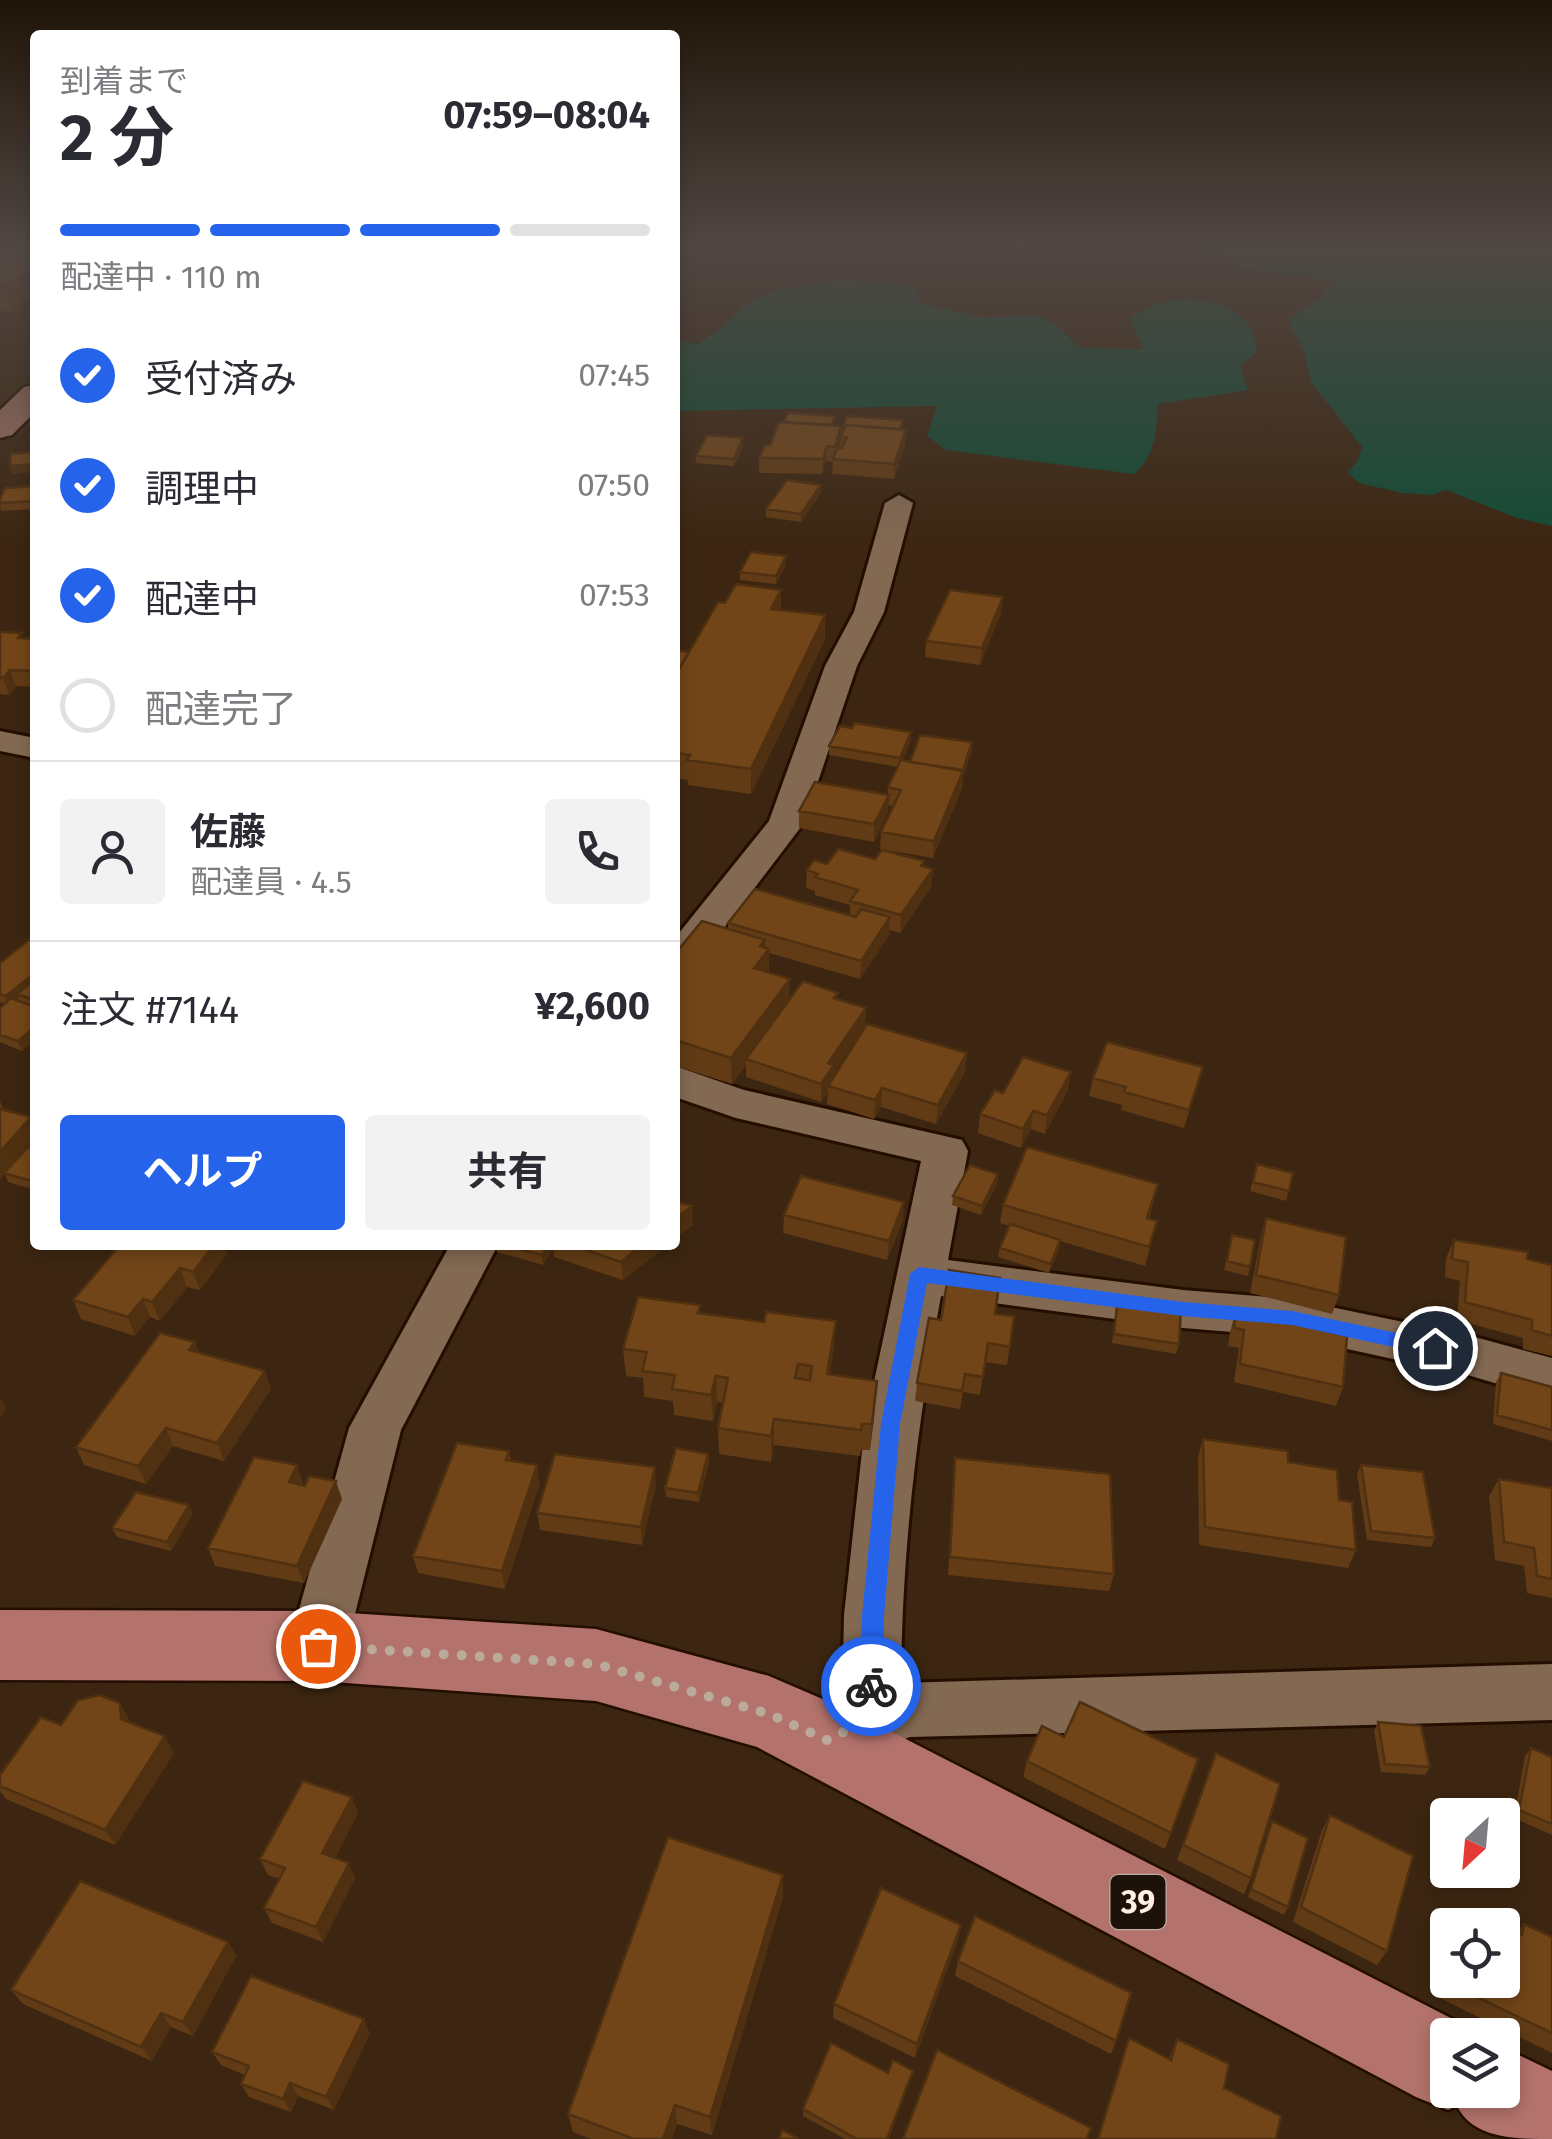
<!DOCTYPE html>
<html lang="ja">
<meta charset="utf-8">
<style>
body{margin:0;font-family:"Fira Sans","Noto Sans JP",sans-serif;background:#f2f2f3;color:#2b2b33;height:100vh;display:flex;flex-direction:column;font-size:38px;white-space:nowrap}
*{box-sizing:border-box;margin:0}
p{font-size:32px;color:#7c7c81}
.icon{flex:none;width:55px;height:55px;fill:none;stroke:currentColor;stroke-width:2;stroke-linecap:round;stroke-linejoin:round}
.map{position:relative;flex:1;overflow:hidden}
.drawer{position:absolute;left:30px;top:30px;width:650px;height:1220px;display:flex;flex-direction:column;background:#fff;border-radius:10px;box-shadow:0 5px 15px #0003}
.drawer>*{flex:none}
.needle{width:65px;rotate:206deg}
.tools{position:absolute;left:1430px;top:1798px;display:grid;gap:20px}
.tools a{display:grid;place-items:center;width:90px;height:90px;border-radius:10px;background:#fff;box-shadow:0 5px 15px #0003;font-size:50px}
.pin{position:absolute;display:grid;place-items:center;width:85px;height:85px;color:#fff;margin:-42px;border:5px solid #fff;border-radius:50%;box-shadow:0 2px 10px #0007}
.courier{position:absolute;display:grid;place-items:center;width:100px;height:100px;margin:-50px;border:8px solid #2563eb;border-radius:50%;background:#fff;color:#222;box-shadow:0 2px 12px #0007}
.headline em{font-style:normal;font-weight:700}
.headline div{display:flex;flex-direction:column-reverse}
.headline{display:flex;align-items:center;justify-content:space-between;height:170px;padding:0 30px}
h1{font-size:65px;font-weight:700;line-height:75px}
.bar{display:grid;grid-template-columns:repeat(4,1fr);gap:15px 10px;align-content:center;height:120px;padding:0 30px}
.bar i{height:12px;border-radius:8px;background:#e1e1e2}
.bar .on{background:#2563eb}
.bar p{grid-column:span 4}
.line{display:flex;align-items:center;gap:25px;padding:0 30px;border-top:2px solid #e1e1e2}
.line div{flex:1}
.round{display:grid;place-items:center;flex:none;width:105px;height:105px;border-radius:10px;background:#f2f2f3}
ol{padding:0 30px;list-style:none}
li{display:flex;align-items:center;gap:30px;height:110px}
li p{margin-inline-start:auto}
li .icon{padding:10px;border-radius:50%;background:#2563eb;color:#fff;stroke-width:4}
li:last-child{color:#7c7c81}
li i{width:55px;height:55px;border:5px solid #e1e1e2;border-radius:50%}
.cta{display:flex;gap:20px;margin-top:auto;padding:20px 30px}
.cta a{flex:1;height:115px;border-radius:10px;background:#2563eb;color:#fff;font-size:40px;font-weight:700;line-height:115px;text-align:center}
.cta a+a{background:#f2f2f3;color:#2b2b33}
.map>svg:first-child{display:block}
</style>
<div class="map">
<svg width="1552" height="2139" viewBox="0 0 1552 2139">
<rect width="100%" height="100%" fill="#3c2611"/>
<path fill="#144b36" d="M1207 246H1552V526L1517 518 1446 490 1431 495 1403 493 1359 483 1347 472 1357 462 1362 447 1311 382 1304 351 1288 320 1317 300 1336 281 1237 267 1235 256Z
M841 280 911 285 920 303 984 318 1038 315 1057 326 1080 348 1143 349 1130 319C1166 286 1255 293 1257 352L1240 366 1248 390 1158 404C1157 430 1155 457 1134 474L946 450 927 436 937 406 675 411V339L698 344 724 326 745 304 776 290Z"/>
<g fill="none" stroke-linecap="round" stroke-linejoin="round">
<defs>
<path id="street" d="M899 495 913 503 884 612 857 666 804 823 689 974 675 978V938L769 821 825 666 854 612 885 503Z
M0 731 35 738V758L0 751Z
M675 1066 744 1090 962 1140 968 1151 948 1260 1183 1290 1292 1299 1471 1336 1552 1358V1400L1471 1376 1292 1337 1183 1328 941 1296C917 1426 902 1550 901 1683L1552 1664V1720L910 1737 846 1760 825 1752 816 1731 825 1710 842 1704 844 1615 865 1424 921 1161 736 1118 675 1097Z
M450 1245H498L401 1430 347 1646 339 1665 318 1673 297 1665 289 1646 349 1428Z"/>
<path id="secondary" d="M35 385V412L12 435 0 438V410L24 387Z"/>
<path id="primary" d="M0 1610 318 1611 596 1629 769 1676 855 1713 1480 2033 1448 2035V2090H1502V2047L1552 2071V2139C1516 2139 1473 2139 1457 2106L1448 2110 1416 2097 757 1747 596 1701 318 1681 0 1680Z"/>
</defs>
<use href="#street" stroke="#230e00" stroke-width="6"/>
<use href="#secondary" stroke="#230e00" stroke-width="5"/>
<use href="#primary" stroke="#230e00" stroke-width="5"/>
<use href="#street" fill="#836952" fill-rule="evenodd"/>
<use href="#secondary" fill="#9b6e5f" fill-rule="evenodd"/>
<use href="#primary" fill="#b3736c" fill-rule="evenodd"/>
</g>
<path fill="#613b15" d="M0 246H35V294L12 311H0Z
M834 425 841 436 842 430H906L905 445 894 479 832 474 833 462 826 461 822 474 759 473V458L770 445Z
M743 438V446L734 466 696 463V456Z
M35 486V509L1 511 0 503Z
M821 493 801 522 766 517V509Z
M786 564 776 584 740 580V572Z
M781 610 825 639 751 794 688 785V780L675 778V650L689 652Z
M1001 613 980 665 925 657 926 641Z
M0 632 24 638 35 639V687L16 686 9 695 0 694Z
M911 741 902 761 910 762 972 742V751L963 777 962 788 933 858 880 849 881 832 893 806 888 805V812L874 842 799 828V811L888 795V787L898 767 829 755V746Z
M875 859 933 869 931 887 900 933 890 930 889 935 860 979 769 953V973L789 999H838L866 1008 865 1026 834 1072V1077L967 1053 965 1072 936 1124 881 1107 874 1119 827 1104 828 1092 821 1102 746 1077V1065L732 1084 675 1066V954L728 929V923L850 915V905L815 895V891L806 888 807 870 827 864Z
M35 935V1040L22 1051 0 1042V1008L5 1004 0 1002V963Z
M1203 1067 1184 1128 1121 1110 1122 1105 1089 1096 1093 1078Z
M1068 1090 1045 1134 1031 1129 1021 1148 978 1133 980 1114 1003 1093Z
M0 1101 3 1108 1 1110 31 1117 35 1126V1190L8 1182 5 1174Z
M1257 1164 1293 1173 1286 1201 1250 1191Z
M998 1174 997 1184 981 1215 952 1205 953 1196Z
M1158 1184 1149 1219 1157 1221 1145 1266 1060 1241 1059 1249 1049 1273 998 1257 1000 1248 1010 1226 1000 1223 1003 1205Z
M784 1215 903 1220 887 1260 783 1233Z
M1266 1218 1339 1295 1332 1314 1250 1293 1261 1236Z
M1232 1235 1250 1267 1248 1276 1224 1270Z
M1454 1240 1552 1265V1356L1523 1349V1338L1457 1320 1460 1281 1445 1277 1446 1258Z
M496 1245H667L623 1280 554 1257 553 1249 543 1265 497 1252Z
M227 1254 200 1290 187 1287 160 1321 150 1317 135 1336 81 1319 73 1300Z
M1118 1297 1179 1344 1176 1354 1112 1343Z
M700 1305V1314L834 1347 830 1375 875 1408 870 1450H861L860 1456 774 1445 771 1462 719 1454 718 1428 723 1403 717 1402 713 1421 674 1415 673 1401 644 1397 643 1378 626 1376 623 1349Z
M995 1314 1014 1316 1007 1365 985 1362 980 1395 963 1392 960 1409 915 1401 917 1383 941 1320Z
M1235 1314 1343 1387 1336 1406 1234 1382 1239 1348 1228 1346 1230 1332Z
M195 1342 199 1353 271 1389 224 1461 173 1446 146 1484 84 1465 76 1447Z
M1501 1373 1552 1387V1441L1493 1424 1496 1382Z
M1203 1439 1288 1462 1339 1500 1356 1550 1348 1568 1199 1545 1198 1457Z
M509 1451 511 1461 540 1483 505 1589 418 1573 413 1556Z
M708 1454 709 1463 699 1502 666 1497 665 1488Z
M955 1458 1114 1574 1109 1591 948 1575Z
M297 1465 302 1485 342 1499 304 1583 215 1566 208 1548Z
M1361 1465 1435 1538 1431 1547 1367 1540 1357 1474Z
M1499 1479 1552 1489V1598L1527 1593 1524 1566 1495 1560 1489 1496Z
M656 1485 642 1545 540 1530 537 1513Z
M193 1514 171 1551 117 1537 112 1528Z
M129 1719 130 1722 174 1753 115 1845 6 1799 0 1791V1775L61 1725Z
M1378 1722 1430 1767 1425 1775 1381 1772 1374 1731Z
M1064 1737 1198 1759 1165 1849 1023 1777 1027 1761Z
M1531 1748 1552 1757V1835L1514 1818 1525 1756Z
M1216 1753 1251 1878 1244 1894 1177 1860Z
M358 1813 335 1858 355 1878 323 1942 272 1923 264 1908 280 1879 268 1875 260 1859Z
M1330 1815 1387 1951 1377 1965 1293 1922 1322 1830Z
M1272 1821 1288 1907 1284 1915 1248 1897Z
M783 1875V1897L712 2135 677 2124 672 2139H591L573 2132 568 2114Z
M1467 1909 1502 1925H1456Z
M1524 1924 1552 1937V2053L1442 1999 1448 1969V1980H1502L1518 1933Z
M961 1925 958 1940 915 2058 833 2018 834 2004Z
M228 1942 236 1956 193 2036 171 2027 152 2061 23 2004 11 1990Z
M958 1961 1116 2041 1111 2054 955 1976Z
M370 2033 334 2110 298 2096 291 2112 249 2097 241 2084 245 2075 221 2065 212 2052Z
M1129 2038 1169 2058 1177 2039 1276 2139H1097Z
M913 2071 889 2139H845L803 2116V2109L888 2073Z"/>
<path fill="#4f3011" d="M35 265V294L12 311 4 287Z
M841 426V440L835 462V447Z
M906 430 905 445 894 479V464Z
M743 438V446L734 466V459Z
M827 446 826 461 822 474 823 459Z
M35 464V472L12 474 10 466Z
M821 485V493L801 522V514Z
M786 556V564L776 584V576Z
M781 590V613L771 609Z
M1003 597 1001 613 980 665 982 648Z
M825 615V639L751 794V769Z
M10 670 16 686 9 695 3 678Z
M911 732V741L899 767 900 758Z
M972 742V751L963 777 962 788 933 858 934 841Z
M889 795 888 812 874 842V824Z
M933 869 931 887 900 933 901 915Z
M890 917 889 935 860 979 861 961Z
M765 940V954L769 949V975L754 968 760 946Z
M35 973V985L17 994 19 998 10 1006 6 996Z
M790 979 789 1005 746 1059V1065L732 1084 731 1058Z
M866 1008 865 1026 834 1072 833 1084 828 1086V1092L821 1102V1084L828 1063Z
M35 1027V1040L22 1051 18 1041Z
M967 1053 965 1072 936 1124 938 1105Z
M1071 1072 1068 1090 1045 1134 1047 1115Z
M882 1088 881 1107 874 1119 875 1100Z
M1033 1111 1031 1129 1021 1148 1023 1129Z
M31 1117 35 1126V1140L0 1180V1152Z
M998 1174 997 1184 981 1215 982 1206Z
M904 1202 903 1220 887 1260 889 1241Z
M692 1206 693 1225 675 1239V1219Z
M1060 1240 1059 1249 1049 1273 1051 1264Z
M214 1245H224L227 1254 200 1290 193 1272Z
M548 1245H552L553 1249 543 1265 542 1255Z
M642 1245H667L623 1280 621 1262Z
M180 1268 187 1287 160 1321 152 1302Z
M143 1299 150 1317 135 1336 128 1317Z
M836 1321 834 1347 826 1400 827 1374Z
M195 1342 201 1360 189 1350Z
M265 1371 271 1389 224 1461 217 1443Z
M716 1376 717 1402 713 1421 711 1395Z
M877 1381 875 1408 870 1450 872 1424Z
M0 1397 6 1408 0 1419Z
M774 1419V1445L771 1462V1436Z
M166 1428 173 1446 146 1484 138 1466Z
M708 1454 709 1463 699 1502 698 1493Z
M297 1465 303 1483 295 1500 289 1482Z
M537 1465 540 1483 505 1589 502 1571Z
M655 1467 656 1485 642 1545 641 1527Z
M336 1481 342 1499 304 1583 297 1566Z
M189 1505 193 1514 171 1551 167 1542Z
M120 1703 129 1719 130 1735 121 1719Z
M165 1736 174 1753 115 1845 105 1830Z
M352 1797 358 1813 329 1869 322 1853Z
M349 1863 355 1878 323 1942 316 1927Z
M783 1875V1897L712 2135 710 2117Z
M961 1925 958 1940 915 2058 917 2044Z
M228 1942 236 1956 193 2036 183 2022Z
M161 2013 171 2027 152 2061 141 2047Z
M364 2019 370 2033 334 2110 326 2097Z
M913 2071 889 2139H887Z
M290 2083 298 2096 291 2112 283 2099Z
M675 2105 677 2124 672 2139H663Z"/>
<path fill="#714518" stroke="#4f3011" stroke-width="2.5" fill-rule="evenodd" d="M0 246H35V265L4 287H0Z
M788 413 835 416 832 425 784 422Z
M847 416 903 420 900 429 846 425 844 430H842Z
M779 422 841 426 835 447 827 446 823 459 759 458 765 445H770Z
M846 425 906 430 894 464 833 459 837 448H842L847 437 841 436Z
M707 435 743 438 734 459 696 456Z
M35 452V464L10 466 11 454Z
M787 480 821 485 801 514 766 509Z
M35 486V501L0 503V499L5 488Z
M751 552 786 556 776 576 740 572Z
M736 584 781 590 771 609 825 615 751 769 687 760 690 755 675 753V676L718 602 725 603Z
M950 590 1003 597 982 648 926 641Z
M0 632 22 633 18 638 35 639V671L10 670 3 678H0Z
M675 650 689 652 675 676Z
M854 723 911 732 900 758 829 746 840 726 852 728Z
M920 735 972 742 963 770 910 762Z
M901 760 963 771 934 841 881 832 901 790 888 787Z
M815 782 889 795 874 824 799 811Z
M838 849 875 859 882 850 924 861 921 866 933 869 901 915 850 901 858 890 815 877 818 874 807 870 814 860 827 864Z
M755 889 856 917 861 909 890 917 861 961 728 923Z
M702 921 765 940 760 946 769 949 754 968 790 979 731 1058 675 1040V954Z
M35 935V973L6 996 0 994V963Z
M35 980V1000L17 994Z
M803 981 838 993 834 998 866 1008 828 1063 834 1065 821 1084 746 1059Z
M11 998 35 1007V1027L18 1041 0 1035V1008Z
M867 1024 967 1053 938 1105 882 1088 875 1100 828 1086Z
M1107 1042 1203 1067 1189 1110 1124 1092 1126 1087 1093 1078Z
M1023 1057 1071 1072 1047 1115 1033 1111 1023 1129 980 1114 995 1090 1003 1093Z
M0 1109 31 1117 0 1152Z
M35 1140V1182L4 1173Z
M1027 1147 1158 1184 1147 1218 1157 1221 1149 1247 1003 1205Z
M1257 1164 1293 1173 1289 1191 1253 1182Z
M970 1165 998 1174 982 1206 953 1196Z
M801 1176 904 1202 889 1241 784 1215Z
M675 1201 692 1206 675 1219Z
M1266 1218 1346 1237 1339 1295 1256 1275Z
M1010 1224 1060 1240 1051 1264 1000 1248Z
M1232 1235 1255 1240 1250 1267 1227 1261Z
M1454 1240 1528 1252 1527 1259 1552 1265V1336L1532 1330V1320L1465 1302 1468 1262 1452 1259Z
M120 1245H214L193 1272 180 1268 152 1302 143 1299 128 1317 73 1300Z
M504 1245H548L542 1255Z
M571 1245H642L621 1262Z
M949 1270 1000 1278 995 1314 1014 1316 1010 1347 988 1343 983 1377 965 1374 962 1391 917 1383 929 1318 941 1320Z
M638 1297 700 1305 698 1313 764 1322 766 1312 836 1321 827 1374 877 1381 872 1424H862L861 1430 774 1419 771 1436 718 1428 728 1378 716 1376 711 1395 672 1389 675 1375 642 1371 647 1352 623 1349ZM798 1364 812 1366 810 1380 795 1378Z
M1118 1297 1181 1308 1179 1344 1114 1334Z
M1247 1313 1347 1336 1343 1387 1240 1364 1244 1330 1234 1328 1235 1314 1247 1316Z
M160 1333 195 1342 189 1350 265 1371 217 1443 166 1428 138 1466 76 1447Z
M1501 1373 1552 1387V1430L1497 1415Z
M1203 1439 1288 1451V1462L1337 1470 1339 1500 1352 1502 1356 1550 1205 1527Z
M457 1443 509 1451 506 1460 537 1465 502 1571 413 1556Z
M676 1448 708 1454 698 1493 665 1488Z
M555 1454 655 1467 641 1527 537 1513Z
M254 1457 297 1465 289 1482 305 1486 309 1476 336 1481 297 1566 208 1548Z
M955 1458 1110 1474 1114 1574 950 1557Z
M1361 1465 1423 1472 1435 1538 1371 1531Z
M1499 1479 1552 1488V1579L1537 1576 1534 1548 1504 1542Z
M136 1492 189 1505 167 1542 112 1528Z
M100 1695 120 1703 121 1719 165 1736 105 1830 0 1786V1775L41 1717 61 1725 78 1700Z
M1080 1702 1198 1759 1171 1833 1027 1761 1042 1726 1064 1737Z
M1378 1722 1421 1726 1430 1767 1385 1764Z
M1531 1748 1552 1757V1824L1519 1810Z
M1216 1753 1280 1784 1251 1878 1183 1845Z
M303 1781 352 1797 322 1853 349 1863 316 1927 264 1908 285 1868 260 1859Z
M1330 1815 1413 1856 1387 1951 1301 1907Z
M1272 1821 1308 1838 1288 1907 1251 1889Z
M668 1837 783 1875 710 2117 675 2105 663 2139H634L568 2114Z
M80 1881 228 1942 183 2022 161 2013 141 2047 11 1990Z
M881 1888 961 1925 917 2044 834 2004Z
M1467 1909 1502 1925H1464Z
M975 1916 1131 1993 1116 2041 958 1961Z
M1524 1924 1552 1937V2033L1452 1985 1453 1980H1502V1925L1522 1935Z
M251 1976 364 2019 326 2097 290 2083 283 2099 241 2084 249 2066 212 2052Z
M1129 2038 1171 2060 1177 2039 1229 2064 1224 2088 1281 2116 1276 2139H1098Z
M831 2043 888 2073 893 2060 913 2071 887 2139H857L803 2109Z
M937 2050 1091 2128 1087 2139H903Z
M782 2130 799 2139H779Z"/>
<linearGradient id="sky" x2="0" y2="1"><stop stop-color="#211509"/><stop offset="0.45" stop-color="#504743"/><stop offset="1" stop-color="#504743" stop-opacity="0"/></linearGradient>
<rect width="1552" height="545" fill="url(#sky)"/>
<path fill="#2563eb" d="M919 1267 1183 1302 1292 1311 1435 1341 1445 1348 1435 1356 1292 1325 1183 1316 927 1283 900 1424 884 1616 883 1686 879 1693 871 1696 863 1693 860 1686 862 1616 881 1424 910 1274Z"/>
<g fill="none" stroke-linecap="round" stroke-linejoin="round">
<path stroke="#bba99a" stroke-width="10" stroke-dasharray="0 18" d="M318 1646 596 1664 769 1714 827 1740 870 1719 871 1686"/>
</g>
<g text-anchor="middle" stroke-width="9" stroke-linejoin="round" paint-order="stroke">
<rect fill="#1c1209" stroke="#bbada2" stroke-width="2.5" x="1110.5" y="1875" width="55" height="54" rx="8"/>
<g font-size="32" font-weight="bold" fill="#fff0e3">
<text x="1138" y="1913">39</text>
</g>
</g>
</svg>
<div class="tools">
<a><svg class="needle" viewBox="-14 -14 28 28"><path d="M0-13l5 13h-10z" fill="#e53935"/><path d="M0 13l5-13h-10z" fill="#7c7c81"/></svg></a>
<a><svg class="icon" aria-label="locate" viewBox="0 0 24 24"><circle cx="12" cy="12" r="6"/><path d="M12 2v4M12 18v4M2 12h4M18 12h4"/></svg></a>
<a><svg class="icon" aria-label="layers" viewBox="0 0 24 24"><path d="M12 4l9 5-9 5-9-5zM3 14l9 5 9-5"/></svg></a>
</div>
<div class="pin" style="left:318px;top:1646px;background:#ea580c"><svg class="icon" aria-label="bag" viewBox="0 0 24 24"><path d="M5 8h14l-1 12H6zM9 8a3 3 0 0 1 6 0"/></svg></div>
<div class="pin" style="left:1435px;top:1348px;background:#1f2937"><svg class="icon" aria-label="home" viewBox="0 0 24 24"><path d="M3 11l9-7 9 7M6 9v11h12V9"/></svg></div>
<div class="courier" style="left:871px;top:1686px"><svg class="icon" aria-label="bike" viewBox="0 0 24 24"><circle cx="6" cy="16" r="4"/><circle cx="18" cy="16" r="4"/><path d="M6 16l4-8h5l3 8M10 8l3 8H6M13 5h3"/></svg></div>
<section class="drawer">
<div class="headline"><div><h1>2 分</h1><p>到着まで</p></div><em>07:59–08:04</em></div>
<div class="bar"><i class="on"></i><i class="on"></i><i class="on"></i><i></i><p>配達中 · 110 m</p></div>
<ol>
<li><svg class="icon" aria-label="check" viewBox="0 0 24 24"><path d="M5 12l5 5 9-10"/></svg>受付済み<p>07:45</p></li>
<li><svg class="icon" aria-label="check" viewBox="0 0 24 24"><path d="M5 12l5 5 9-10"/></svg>調理中<p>07:50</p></li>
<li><svg class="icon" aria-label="check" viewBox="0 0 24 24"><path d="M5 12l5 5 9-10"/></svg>配達中<p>07:53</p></li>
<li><i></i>配達完了</li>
</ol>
<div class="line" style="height:180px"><a class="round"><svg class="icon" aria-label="person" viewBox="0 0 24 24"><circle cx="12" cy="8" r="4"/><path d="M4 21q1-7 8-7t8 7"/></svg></a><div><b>佐藤</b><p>配達員 · 4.5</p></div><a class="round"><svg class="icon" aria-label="phone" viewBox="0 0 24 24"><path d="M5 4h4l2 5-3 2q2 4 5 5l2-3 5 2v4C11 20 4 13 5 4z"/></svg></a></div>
<div class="line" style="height:130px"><div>注文 #7144</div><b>¥2,600</b></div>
<div class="cta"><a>ヘルプ</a><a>共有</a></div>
</section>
</div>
